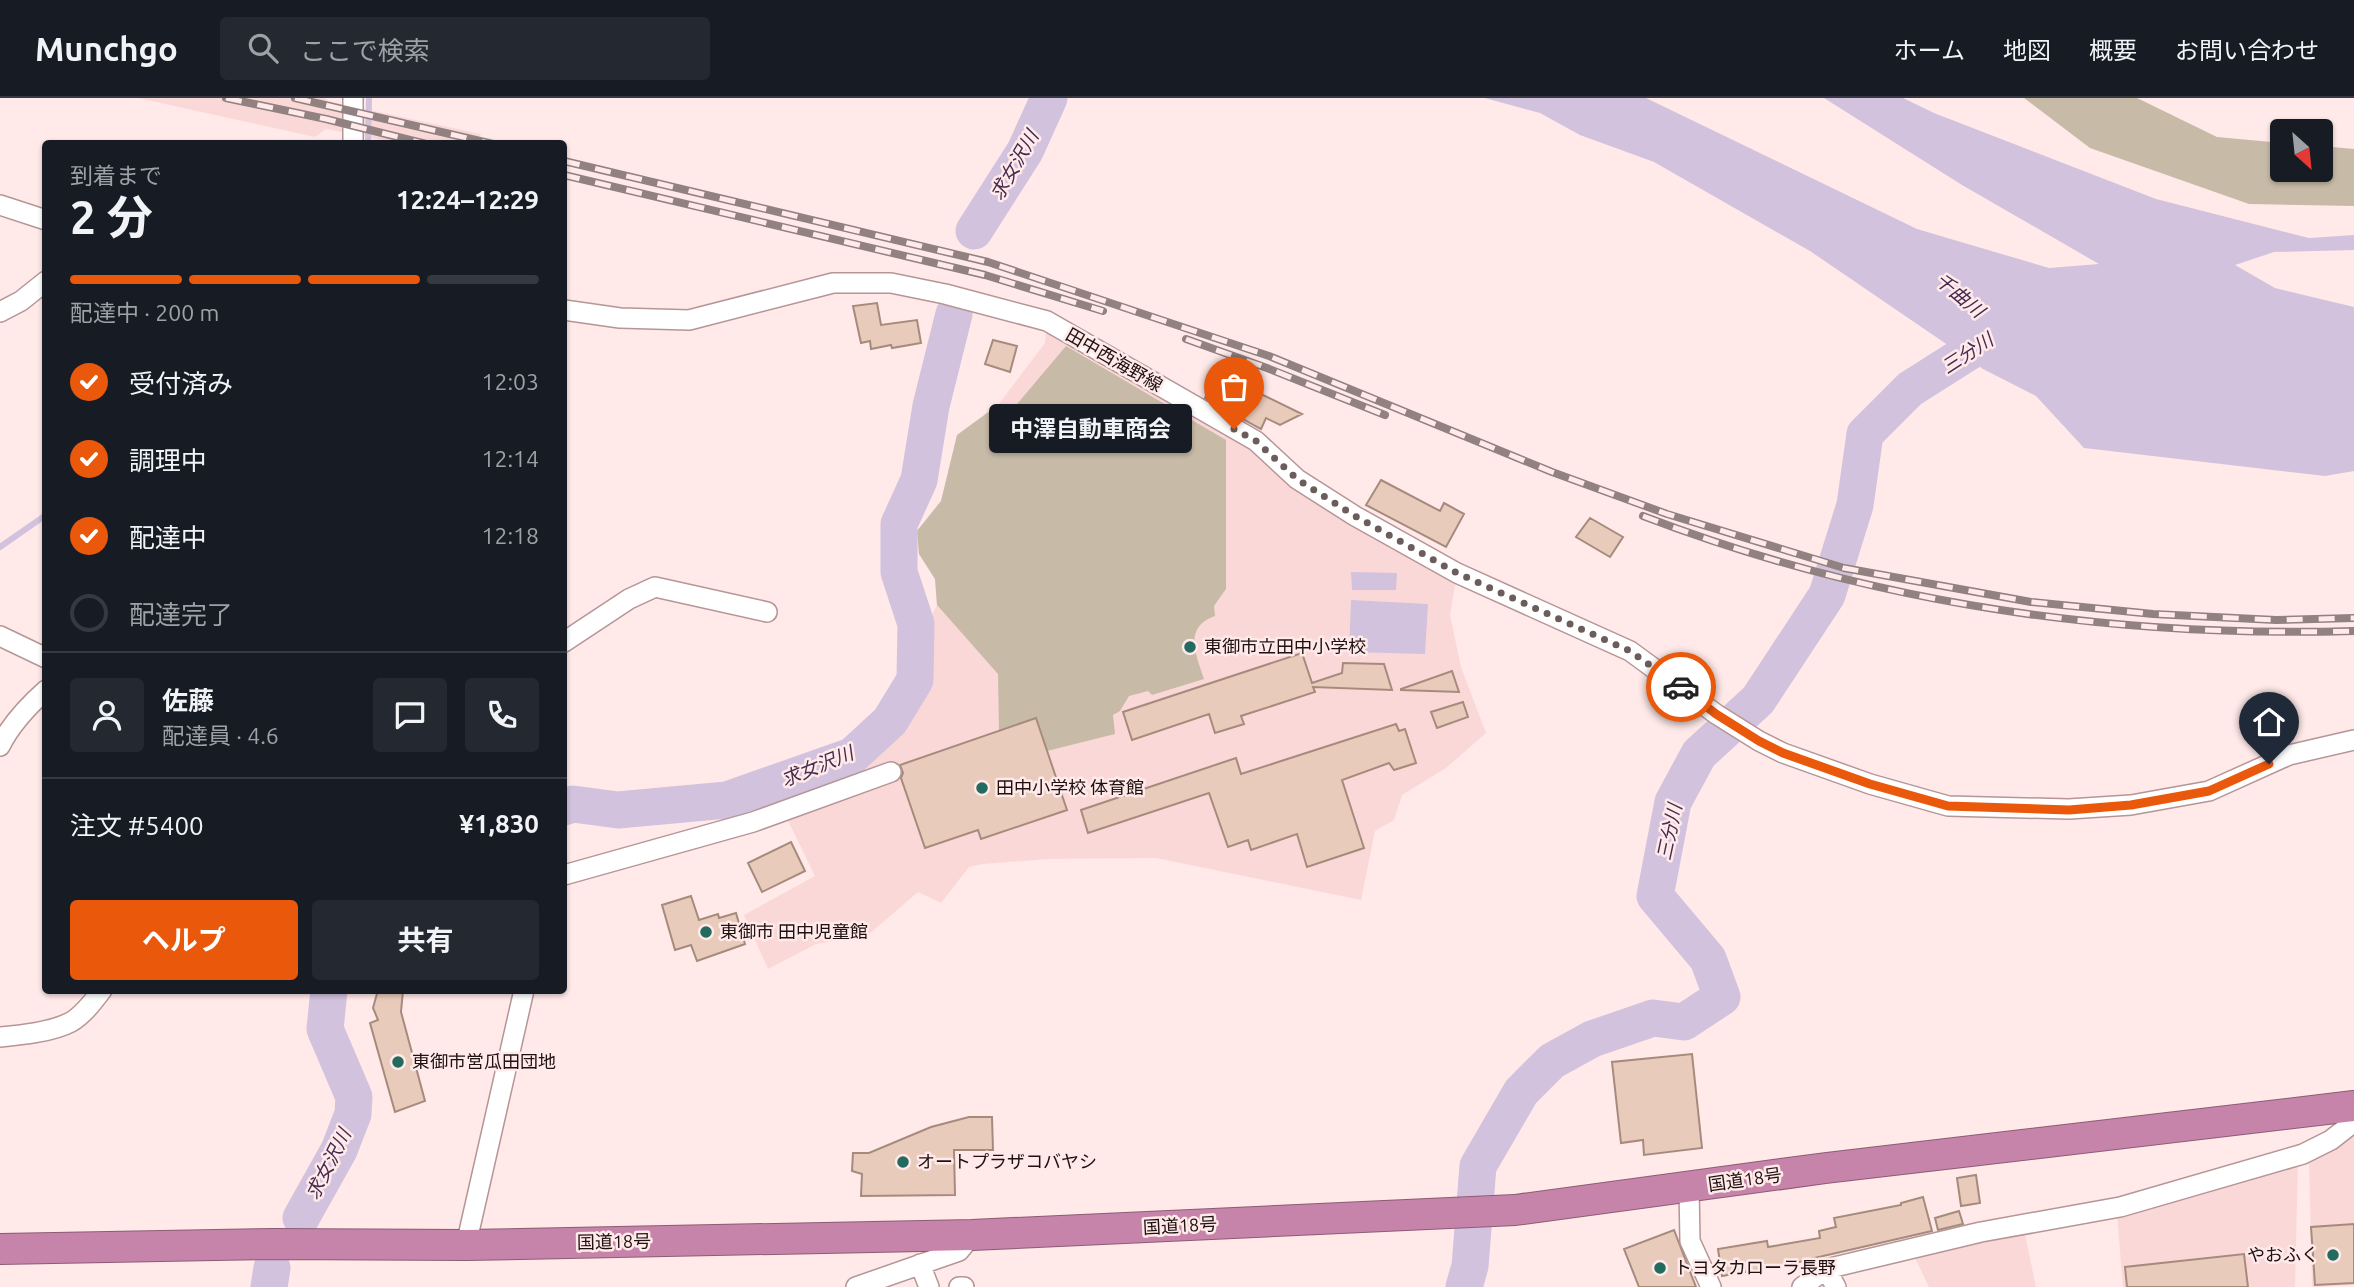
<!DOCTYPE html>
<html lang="ja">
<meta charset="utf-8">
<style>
body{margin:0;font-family:Ubuntu,"Noto Sans JP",sans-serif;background:#242831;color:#f1f3f6;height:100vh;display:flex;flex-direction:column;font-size:26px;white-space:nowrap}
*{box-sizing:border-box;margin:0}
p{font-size:23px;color:#9ea1a6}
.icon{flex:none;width:38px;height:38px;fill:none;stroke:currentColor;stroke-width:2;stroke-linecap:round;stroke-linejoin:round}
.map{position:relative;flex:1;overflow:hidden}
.panel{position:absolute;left:42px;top:42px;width:525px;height:854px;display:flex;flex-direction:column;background:#171b24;border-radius:7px;box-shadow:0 2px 5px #0004}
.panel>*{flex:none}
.needle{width:46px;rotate:153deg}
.buttons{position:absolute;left:2270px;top:21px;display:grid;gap:14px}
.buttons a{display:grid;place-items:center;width:63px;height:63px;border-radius:7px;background:#171b24;box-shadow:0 2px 5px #0004;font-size:35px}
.pin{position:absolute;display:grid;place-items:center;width:60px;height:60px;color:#fff;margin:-72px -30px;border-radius:50% 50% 50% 0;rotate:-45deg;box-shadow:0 0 7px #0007}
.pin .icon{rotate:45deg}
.courier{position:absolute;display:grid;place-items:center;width:70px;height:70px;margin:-35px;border:5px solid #ea580c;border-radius:50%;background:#fff;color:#222;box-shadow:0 2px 9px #0007}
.bubble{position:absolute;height:49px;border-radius:7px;background:#171b24;box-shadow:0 2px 5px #0004;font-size:23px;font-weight:700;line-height:49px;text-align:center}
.head em{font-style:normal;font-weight:700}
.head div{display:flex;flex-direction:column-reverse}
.head{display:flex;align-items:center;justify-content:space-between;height:119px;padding:0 28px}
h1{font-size:46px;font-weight:700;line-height:52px}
.bar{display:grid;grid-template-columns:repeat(4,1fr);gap:10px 7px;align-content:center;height:84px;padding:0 28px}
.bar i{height:9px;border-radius:5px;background:#363941}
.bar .selected{background:#ea580c}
.bar p{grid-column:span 4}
.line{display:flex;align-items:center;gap:18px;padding:0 28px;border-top:2px solid #363941}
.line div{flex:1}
.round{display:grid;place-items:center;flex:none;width:74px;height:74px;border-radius:7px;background:#242831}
ol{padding:0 28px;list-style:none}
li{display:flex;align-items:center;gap:21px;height:77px}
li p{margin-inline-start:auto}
li .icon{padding:7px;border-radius:50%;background:#ea580c;color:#fff;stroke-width:4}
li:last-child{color:#9ea1a6}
li i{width:38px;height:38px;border:4px solid #363941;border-radius:50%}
.button{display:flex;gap:14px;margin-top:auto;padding:14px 28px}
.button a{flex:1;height:80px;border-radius:7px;background:#ea580c;color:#fff;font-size:28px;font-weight:700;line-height:80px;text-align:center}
.button a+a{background:#242831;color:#f1f3f6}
header{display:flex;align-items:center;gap:42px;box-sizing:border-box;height:98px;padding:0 35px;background:#171b24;border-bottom:2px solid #363941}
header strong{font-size:33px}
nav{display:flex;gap:38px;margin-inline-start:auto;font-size:24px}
.search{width:490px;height:63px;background:#242831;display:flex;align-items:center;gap:18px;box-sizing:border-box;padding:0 24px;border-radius:7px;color:#9ea1a6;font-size:26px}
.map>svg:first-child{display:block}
</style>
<header>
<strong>Munchgo</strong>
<div class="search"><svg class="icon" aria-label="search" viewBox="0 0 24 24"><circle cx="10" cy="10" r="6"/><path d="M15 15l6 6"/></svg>ここで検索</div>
<nav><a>ホーム</a><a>地図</a><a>概要</a><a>お問い合わせ</a></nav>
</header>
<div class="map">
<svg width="2354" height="1189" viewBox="0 0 2354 1189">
<rect width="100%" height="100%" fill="#ffe9e9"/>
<path fill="#fbd8d8" d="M138 0H325L328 3 481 36 477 46 397 45 326 31 315 39Z
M1047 223 1457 475 1450 517 1461 569 1486 635 1446 670 1402 697 1394 722 1375 733 1361 802 1156 760 1049 761 983 766 969 769 941 805 918 794 868 837 816 846 768 871 744 817 815 778 777 700 856 671 894 638 919 597 926 528 937 507 935 481 919 456 917 433 941 403 957 337 998 307 1045 245Z
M2354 1035V1187L2312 1189 2309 1060Z
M2298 1064 2295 1189H2123L2117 1117Z
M2024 1132 2036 1189H1929L1915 1160Z"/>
<path fill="#c7bba7" d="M2024 0H2137L2217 39 2282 45V72H2320L2321 48 2354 51V108L2249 106 2090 50Z
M1066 248 1226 342V491L1214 508 1215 518C1183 529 1196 557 1204 581L1152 597 1148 593 1129 598 1120 613 1113 617 1115 636 1047 653 999 633 998 576 937 507 935 481 919 456 917 433 941 403 957 337 998 307 1012 312Z"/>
<path fill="#d2c2dd" d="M1485 0H1646L1917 131 2049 170 2099 166 1962 87 1824 0H1903L1934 15 2156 101 2309 140 2354 137V152L2274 154 2235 167 2275 190 2354 209V373L2325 378 2084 350 2036 298 1983 271 1810 153 1654 64 1580 37 1540 15Z
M1351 474 1397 475 1396 492H1352Z
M1351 502 1428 506 1425 556 1349 554Z"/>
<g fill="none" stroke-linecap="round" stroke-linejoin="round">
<path stroke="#d2c2dd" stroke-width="6" d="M368 46 369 0
M0 449 46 417"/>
<path stroke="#d2c2dd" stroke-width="37" d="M974 133 1025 53 1049 0
M564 709 573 706 618 712 727 702 852 658 890 623 915 582 916 526 899 474V426L919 382 931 308 954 216
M301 1120 339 1052 353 1016 354 999 325 931 329 892
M269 1189 272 1170
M1464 1189 1470 1168 1478 1068 1521 994 1552 963 1592 941 1653 920 1684 924 1722 899 1708 861 1655 798 1673 704 1699 656 1758 602 1827 497 1855 407 1865 336 1910 291 2000 234"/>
</g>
<path fill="#e8cbbb" stroke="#a68b7d" stroke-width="2" d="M877 205 881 227 917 222 921 245 892 250 891 247 871 251 870 243 861 245 853 208Z
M993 242 1017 248 1010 274 985 266Z
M1218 275 1302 316 1280 327 1266 320 1261 331 1205 300Z
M1381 382 1440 413 1444 405 1464 416 1446 449 1366 407Z
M1590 420 1623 439 1610 459 1576 439Z
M1302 555 1312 585 1342 575 1343 565 1384 566 1392 592 1313 589 1315 594 1241 618 1244 626 1215 635 1209 616 1132 642 1123 614Z
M1452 573 1459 594 1401 592V591Z
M1463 604 1468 619 1437 630 1431 614Z
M1036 620 1067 712 981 741 978 732 925 750 901 680 903 675 900 667Z
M1396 626 1399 633 1405 631 1416 665 1394 672 1389 665 1342 682 1364 750 1307 769 1297 736 1251 752 1248 742 1228 749 1209 695 1088 735 1081 712 1236 660 1241 676Z
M791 744 805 773 762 794 748 765Z
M691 798 699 822 718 816 719 820 736 815 745 846 697 863 691 847 675 852 662 807Z
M378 892H403L401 914 425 1003 395 1014 370 925 378 922 373 910Z
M1692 956 1702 1050 1644 1057 1643 1042 1621 1045 1612 964Z
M969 1019H992L993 1052H954L955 1097 861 1098 862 1076 852 1073 853 1055H869L931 1029Z
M1976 1077 1980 1105 1961 1108 1957 1080Z
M1923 1099 1932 1133 1810 1161V1162L1722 1178 1718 1151 1767 1143 1768 1149 1820 1140 1819 1133 1836 1129 1834 1120 1901 1107V1105Z
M1959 1113 1963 1126 1938 1132 1935 1120Z
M2354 1126V1185L2315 1187 2311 1129Z
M1674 1132 1696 1189H1639L1624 1151Z
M2244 1156 2248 1189H2127L2125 1169Z"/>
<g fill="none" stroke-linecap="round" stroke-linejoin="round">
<defs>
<path id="minor" d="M353 0V46
M0 107 46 122
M564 212 620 220 689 222 833 185H891L945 196 1047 223 1256 343 1297 381 1355 418 1457 475 1630 553 1716 616 1759 643 1783 655 1870 686 1948 708 2069 711 2131 707 2209 693 2289 657 2354 642
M0 214 21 203 46 183
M0 538 46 560
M564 544 629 501 655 489 767 514
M0 648C11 626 28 608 46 592
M564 777 753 724 891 674
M0 939C21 937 52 934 71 924 83 917 93 904 102 892
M1689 1090 1690 1143 1711 1189
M466 1147 524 892
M920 1166 929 1189
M1826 1171 1836 1189
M856 1189 959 1153 972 1137
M959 1189H964
M1802 1189 1826 1171 1981 1134 2120 1109 2303 1056 2331 1042 2354 1024"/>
<path id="highway" d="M0 1151 274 1146 466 1147 972 1137 1515 1112 1826 1070 2354 1008"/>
</defs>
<use href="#minor" stroke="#b69596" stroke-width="22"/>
<use href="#highway" stroke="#8c5c74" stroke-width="32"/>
<use href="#minor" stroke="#fff" stroke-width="19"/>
<use href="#highway" stroke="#c784aa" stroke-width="30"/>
<defs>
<path id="rail" d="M226 0 326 21 426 46
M295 0 493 46
M564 63 988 164 1269 258 1552 374 1667 416 1844 470 2031 504 2153 516 2276 522 2354 520
M564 77 985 177 1103 213
M1186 241 1267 270 1385 317
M1643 418C1871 505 2110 540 2354 533"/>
</defs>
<use href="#rail" stroke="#928181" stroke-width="8"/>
<use href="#rail" stroke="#ffe9e9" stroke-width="5" stroke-dasharray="16" stroke-linecap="butt"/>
</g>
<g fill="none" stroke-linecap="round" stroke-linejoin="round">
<path stroke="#6c5d5d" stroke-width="7" stroke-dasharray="0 12.6" d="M1234 331 1256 343 1297 381 1355 418 1457 475 1630 553 1681 589"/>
<path stroke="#ea580c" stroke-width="9" d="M1681 589 1716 616 1759 643 1783 655 1870 686 1948 708 2069 712 2131 707 2209 693 2269 666"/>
</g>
<g fill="#236a5f" stroke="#ffe9e9" stroke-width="2.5">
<circle cx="1190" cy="549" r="7"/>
<circle cx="982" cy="690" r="7"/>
<circle cx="706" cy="834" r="7"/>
<circle cx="398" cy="964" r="7"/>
<circle cx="903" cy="1064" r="7"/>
<circle cx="2333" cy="1157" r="7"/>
<circle cx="1660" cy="1170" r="7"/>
</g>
<g text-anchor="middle" stroke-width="5" stroke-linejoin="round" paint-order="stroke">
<g font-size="18" fill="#1d1111" stroke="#ffe9e9">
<text transform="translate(1114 262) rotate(30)" y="6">田中西海野線</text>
<text transform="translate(1745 1082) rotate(-8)" y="6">国道18号</text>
<text transform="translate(1180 1128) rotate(-3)" y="6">国道18号</text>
<text transform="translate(614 1144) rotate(-1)" y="6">国道18号</text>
</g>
<g font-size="18" fill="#1d1111" stroke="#ffe9e9" text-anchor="start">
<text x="1204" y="555">東御市立田中小学校</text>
<text x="996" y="696">田中小学校 体育館</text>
<text x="720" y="840">東御市 田中児童館</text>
<text x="412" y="970">東御市営瓜田団地</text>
<text x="917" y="1070">オートプラザコバヤシ</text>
<text x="2319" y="1163" text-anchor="end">やおふく</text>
<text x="1674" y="1176">トヨタカローラ長野</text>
</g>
<g font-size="19" font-style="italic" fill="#432b50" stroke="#ffe9e9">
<text transform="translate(1014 67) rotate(-60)" y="7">求女沢川</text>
<text transform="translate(1960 197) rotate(40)" y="7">千曲川</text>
<text transform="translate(1967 255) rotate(-33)" y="7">三分川</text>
<text transform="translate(817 668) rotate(-22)" y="7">求女沢川</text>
<text transform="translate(1669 734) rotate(-78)" y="7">三分川</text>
<text transform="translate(328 1066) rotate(-63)" y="7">求女沢川</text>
</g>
</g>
</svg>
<div class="buttons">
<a><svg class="needle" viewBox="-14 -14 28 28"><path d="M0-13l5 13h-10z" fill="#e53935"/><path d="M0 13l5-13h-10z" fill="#9ea1a6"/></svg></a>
</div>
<div class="pin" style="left:1234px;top:331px;background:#ea580c"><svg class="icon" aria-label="bag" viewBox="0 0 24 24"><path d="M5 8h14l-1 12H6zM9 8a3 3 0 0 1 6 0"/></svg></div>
<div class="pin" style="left:2269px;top:666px;background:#1f2937"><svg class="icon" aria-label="home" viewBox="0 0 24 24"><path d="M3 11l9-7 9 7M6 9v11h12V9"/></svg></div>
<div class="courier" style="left:1681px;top:589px"><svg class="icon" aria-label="car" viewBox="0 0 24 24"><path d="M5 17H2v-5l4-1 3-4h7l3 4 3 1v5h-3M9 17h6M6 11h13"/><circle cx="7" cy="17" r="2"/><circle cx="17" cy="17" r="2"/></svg></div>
<div class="bubble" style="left:989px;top:306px;width:203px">中澤自動車商会</div>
<section class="panel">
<div class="head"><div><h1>2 分</h1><p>到着まで</p></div><em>12:24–12:29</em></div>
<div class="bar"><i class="selected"></i><i class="selected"></i><i class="selected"></i><i></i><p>配達中 · 200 m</p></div>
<ol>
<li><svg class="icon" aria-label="check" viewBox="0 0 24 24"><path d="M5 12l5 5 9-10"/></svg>受付済み<p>12:03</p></li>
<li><svg class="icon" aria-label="check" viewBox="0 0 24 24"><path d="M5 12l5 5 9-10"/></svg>調理中<p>12:14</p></li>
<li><svg class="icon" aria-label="check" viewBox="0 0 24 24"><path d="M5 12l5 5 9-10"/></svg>配達中<p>12:18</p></li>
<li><i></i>配達完了</li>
</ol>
<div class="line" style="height:126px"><a class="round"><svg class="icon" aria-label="person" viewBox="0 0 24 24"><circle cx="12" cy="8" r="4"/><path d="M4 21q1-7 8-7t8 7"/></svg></a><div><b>佐藤</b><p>配達員 · 4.6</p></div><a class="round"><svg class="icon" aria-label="chat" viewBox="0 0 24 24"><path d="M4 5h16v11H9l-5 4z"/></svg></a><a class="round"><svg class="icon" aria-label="phone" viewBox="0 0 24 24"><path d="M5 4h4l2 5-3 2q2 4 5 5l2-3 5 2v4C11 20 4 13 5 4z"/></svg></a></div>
<div class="line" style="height:91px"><div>注文 #5400</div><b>¥1,830</b></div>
<div class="button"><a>ヘルプ</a><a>共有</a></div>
</section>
</div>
